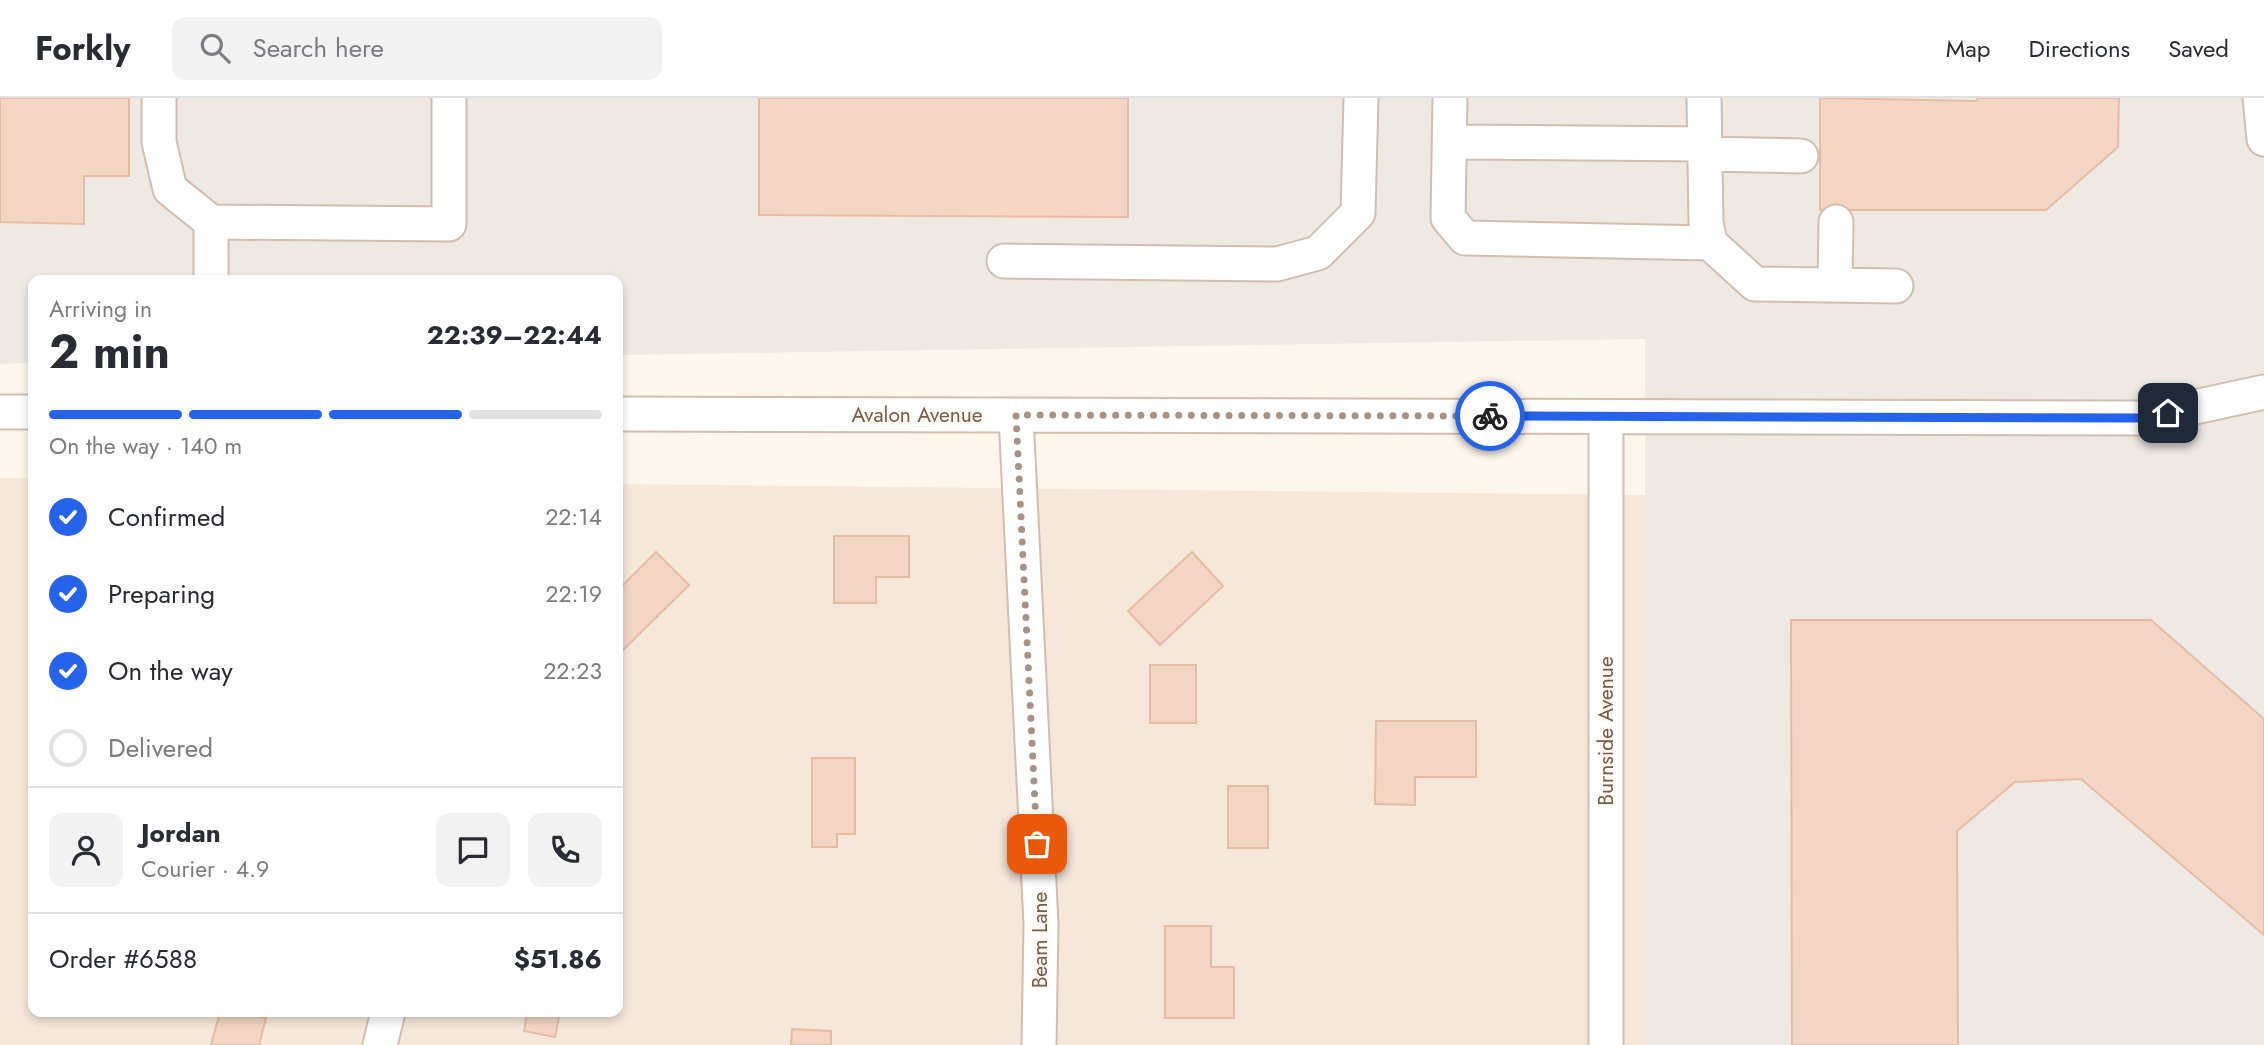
<!DOCTYPE html>
<meta charset="utf-8">
<style>
body{margin:0;font-family:Jost,sans-serif;background:#f2f2f3;color:#2b2b33;height:100vh;display:flex;flex-direction:column;font-size:26px;white-space:nowrap}
*{box-sizing:border-box;margin:0}
p{font-size:23px;color:#7c7c81}
.icon{flex:none;width:38px;height:38px;fill:none;stroke:currentColor;stroke-width:2;stroke-linecap:round;stroke-linejoin:round}
.map{position:relative;flex:1;overflow:hidden}
.side{position:absolute;left:28px;top:177px;width:595px;height:742px;display:flex;flex-direction:column;background:#fff;border-radius:14px;box-shadow:0 4px 10px #0003}
.side>*{flex:none}
.pin{position:absolute;display:grid;place-items:center;width:60px;height:60px;color:#fff;margin:-30px;border-radius:14px;box-shadow:0 4px 10px #0006}
.courier{position:absolute;display:grid;place-items:center;width:70px;height:70px;margin:-35px;border:5px solid #2563eb;border-radius:50%;background:#fff;color:#222;box-shadow:0 2px 9px #0007}
.summary em{font-style:normal;font-weight:700}
.summary div{display:flex;flex-direction:column-reverse}
.summary{display:flex;align-items:center;justify-content:space-between;height:119px;padding:0 21px}
h1{font-size:46px;font-weight:700;line-height:52px}
.bar{display:grid;grid-template-columns:repeat(4,1fr);gap:10px 7px;align-content:center;height:84px;padding:0 21px}
.bar i{height:9px;border-radius:5px;background:#e1e1e2}
.bar .active{background:#2563eb}
.bar p{grid-column:span 4}
.line{display:flex;align-items:center;gap:18px;padding:0 21px;border-top:2px solid #e1e1e2}
.line div{flex:1}
.round{display:grid;place-items:center;flex:none;width:74px;height:74px;border-radius:14px;background:#f2f2f3}
ol{padding:0 21px;list-style:none}
li{display:flex;align-items:center;gap:21px;height:77px}
li p{margin-inline-start:auto}
li .icon{padding:7px;border-radius:50%;background:#2563eb;color:#fff;stroke-width:4}
li:last-child{color:#7c7c81}
li i{width:38px;height:38px;border:4px solid #e1e1e2;border-radius:50%}
header{display:flex;align-items:center;gap:42px;box-sizing:border-box;height:98px;padding:0 35px;background:#fff;border-bottom:2px solid #e1e1e2}
header strong{font-size:33px}
nav{display:flex;gap:38px;margin-inline-start:auto;font-size:24px}
.search{width:490px;height:63px;background:#f2f2f3;display:flex;align-items:center;gap:18px;box-sizing:border-box;padding:0 24px;border-radius:14px;color:#7c7c81;font-size:26px}
.map>svg:first-child{display:block}
</style>
<header>
<strong>Forkly</strong>
<div class="search"><svg class="icon" aria-label="search" viewBox="0 0 24 24"><circle cx="10" cy="10" r="6"/><path d="M15 15l6 6"/></svg>Search here</div>
<nav><a>Map</a><a>Directions</a><a>Saved</a></nav>
</header>
<div class="map">
<svg width="2264" height="947" viewBox="0 0 2264 947">
<rect width="100%" height="100%" fill="#fdf6ec"/>
<path fill="#f5e8da" d="M0 380H33V914H618V386L1645 397V947H0Z"/>
<path fill="#efe9e4" d="M0 0H2264V947H1645V241L618 257V182H33V265L0 266Z"/>
<path fill="#f3d5c3" stroke="#e6bba3" stroke-width="2" d="M0 0H129V78H84V126L0 124Z
M759 0H1128V119L759 117Z
M1820 0 1976 3 1978 0H2119L2118 49 2046 112H1820Z
M834 438H909V479H876V505H834Z
M656 454 689 487 618 557V492Z
M1192 454 1223 488 1160 547 1128 513Z
M1791 522H2151L2264 621V837L2081 681 2015 684 1957 733 1958 947H1792Z
M1150 567H1196V625H1150Z
M1376 623H1476V679H1415V707L1375 706Z
M812 660H855V736H837V749H812Z
M1228 688H1268V750H1228Z
M1165 828H1211V869H1234V920H1165Z
M220 914H238L266 920 259 947H211Z
M527 914H560L555 939 524 933Z
M792 931 831 933V947H791Z"/>
<g fill="none" stroke-linecap="round" stroke-linejoin="round">
<defs>
<path id="minor" d="M159 0V44L170 91 211 124 449 126V0
M1450 0 1448 120 1465 140 1710 145
M1704 0 1706 124 1710 145 1755 186 1896 188
M2260 0 2264 41
M1450 44 1705 46
M1705 56 1801 58
M211 124V182
M1004 163 1277 166 1318 155 1358 115 1361 0
M1835 187 1836 124
M0 314H33
M618 316 2144 320 2264 294
M1016 318 1041 826 1039 947
M380 947 388 914
M1606 947V319"/>
</defs>
<use href="#minor" stroke="#d1beb0" stroke-width="37"/>
<use href="#minor" stroke="#fff" stroke-width="33"/>
</g>
<g fill="none" stroke-linecap="round" stroke-linejoin="round">
<path stroke="#a89285" stroke-width="7" stroke-dasharray="0 12.6" d="M1037 746 1016 317 1490 318"/>
<path stroke="#2563eb" stroke-width="9" d="M1490 318 2144 320 2168 315"/>
</g>
<g text-anchor="middle" stroke-width="5" stroke-linejoin="round" paint-order="stroke">
<g font-size="21" fill="#7a5c4d" stroke="#fffaf3">
<text x="917" y="324">Avalon Avenue</text>
<text transform="translate(1606 633) rotate(-90)" y="7">Burnside Avenue</text>
<text transform="translate(1040 842) rotate(-90)" y="7">Beam Lane</text>
</g>
</g>
</svg>
<div class="pin" style="left:1037px;top:746px;background:#ea580c"><svg class="icon" aria-label="bag" viewBox="0 0 24 24"><path d="M5 8h14l-1 12H6zM9 8a3 3 0 0 1 6 0"/></svg></div>
<div class="pin" style="left:2168px;top:315px;background:#1f2937"><svg class="icon" aria-label="home" viewBox="0 0 24 24"><path d="M3 11l9-7 9 7M6 9v11h12V9"/></svg></div>
<div class="courier" style="left:1490px;top:318px"><svg class="icon" aria-label="bike" viewBox="0 0 24 24"><circle cx="6" cy="16" r="4"/><circle cx="18" cy="16" r="4"/><path d="M6 16l4-8h5l3 8M10 8l3 8H6M13 5h3"/></svg></div>
<section class="side">
<div class="summary"><div><h1>2 min</h1><p>Arriving in</p></div><em>22:39–22:44</em></div>
<div class="bar"><i class="active"></i><i class="active"></i><i class="active"></i><i></i><p>On the way · 140 m</p></div>
<ol>
<li><svg class="icon" aria-label="check" viewBox="0 0 24 24"><path d="M5 12l5 5 9-10"/></svg>Confirmed<p>22:14</p></li>
<li><svg class="icon" aria-label="check" viewBox="0 0 24 24"><path d="M5 12l5 5 9-10"/></svg>Preparing<p>22:19</p></li>
<li><svg class="icon" aria-label="check" viewBox="0 0 24 24"><path d="M5 12l5 5 9-10"/></svg>On the way<p>22:23</p></li>
<li><i></i>Delivered</li>
</ol>
<div class="line" style="height:126px"><a class="round"><svg class="icon" aria-label="person" viewBox="0 0 24 24"><circle cx="12" cy="8" r="4"/><path d="M4 21q1-7 8-7t8 7"/></svg></a><div><b>Jordan</b><p>Courier · 4.9</p></div><a class="round"><svg class="icon" aria-label="chat" viewBox="0 0 24 24"><path d="M4 5h16v11H9l-5 4z"/></svg></a><a class="round"><svg class="icon" aria-label="phone" viewBox="0 0 24 24"><path d="M5 4h4l2 5-3 2q2 4 5 5l2-3 5 2v4C11 20 4 13 5 4z"/></svg></a></div>
<div class="line" style="height:91px"><div>Order #6588</div><b>$51.86</b></div>
</section>
</div>
